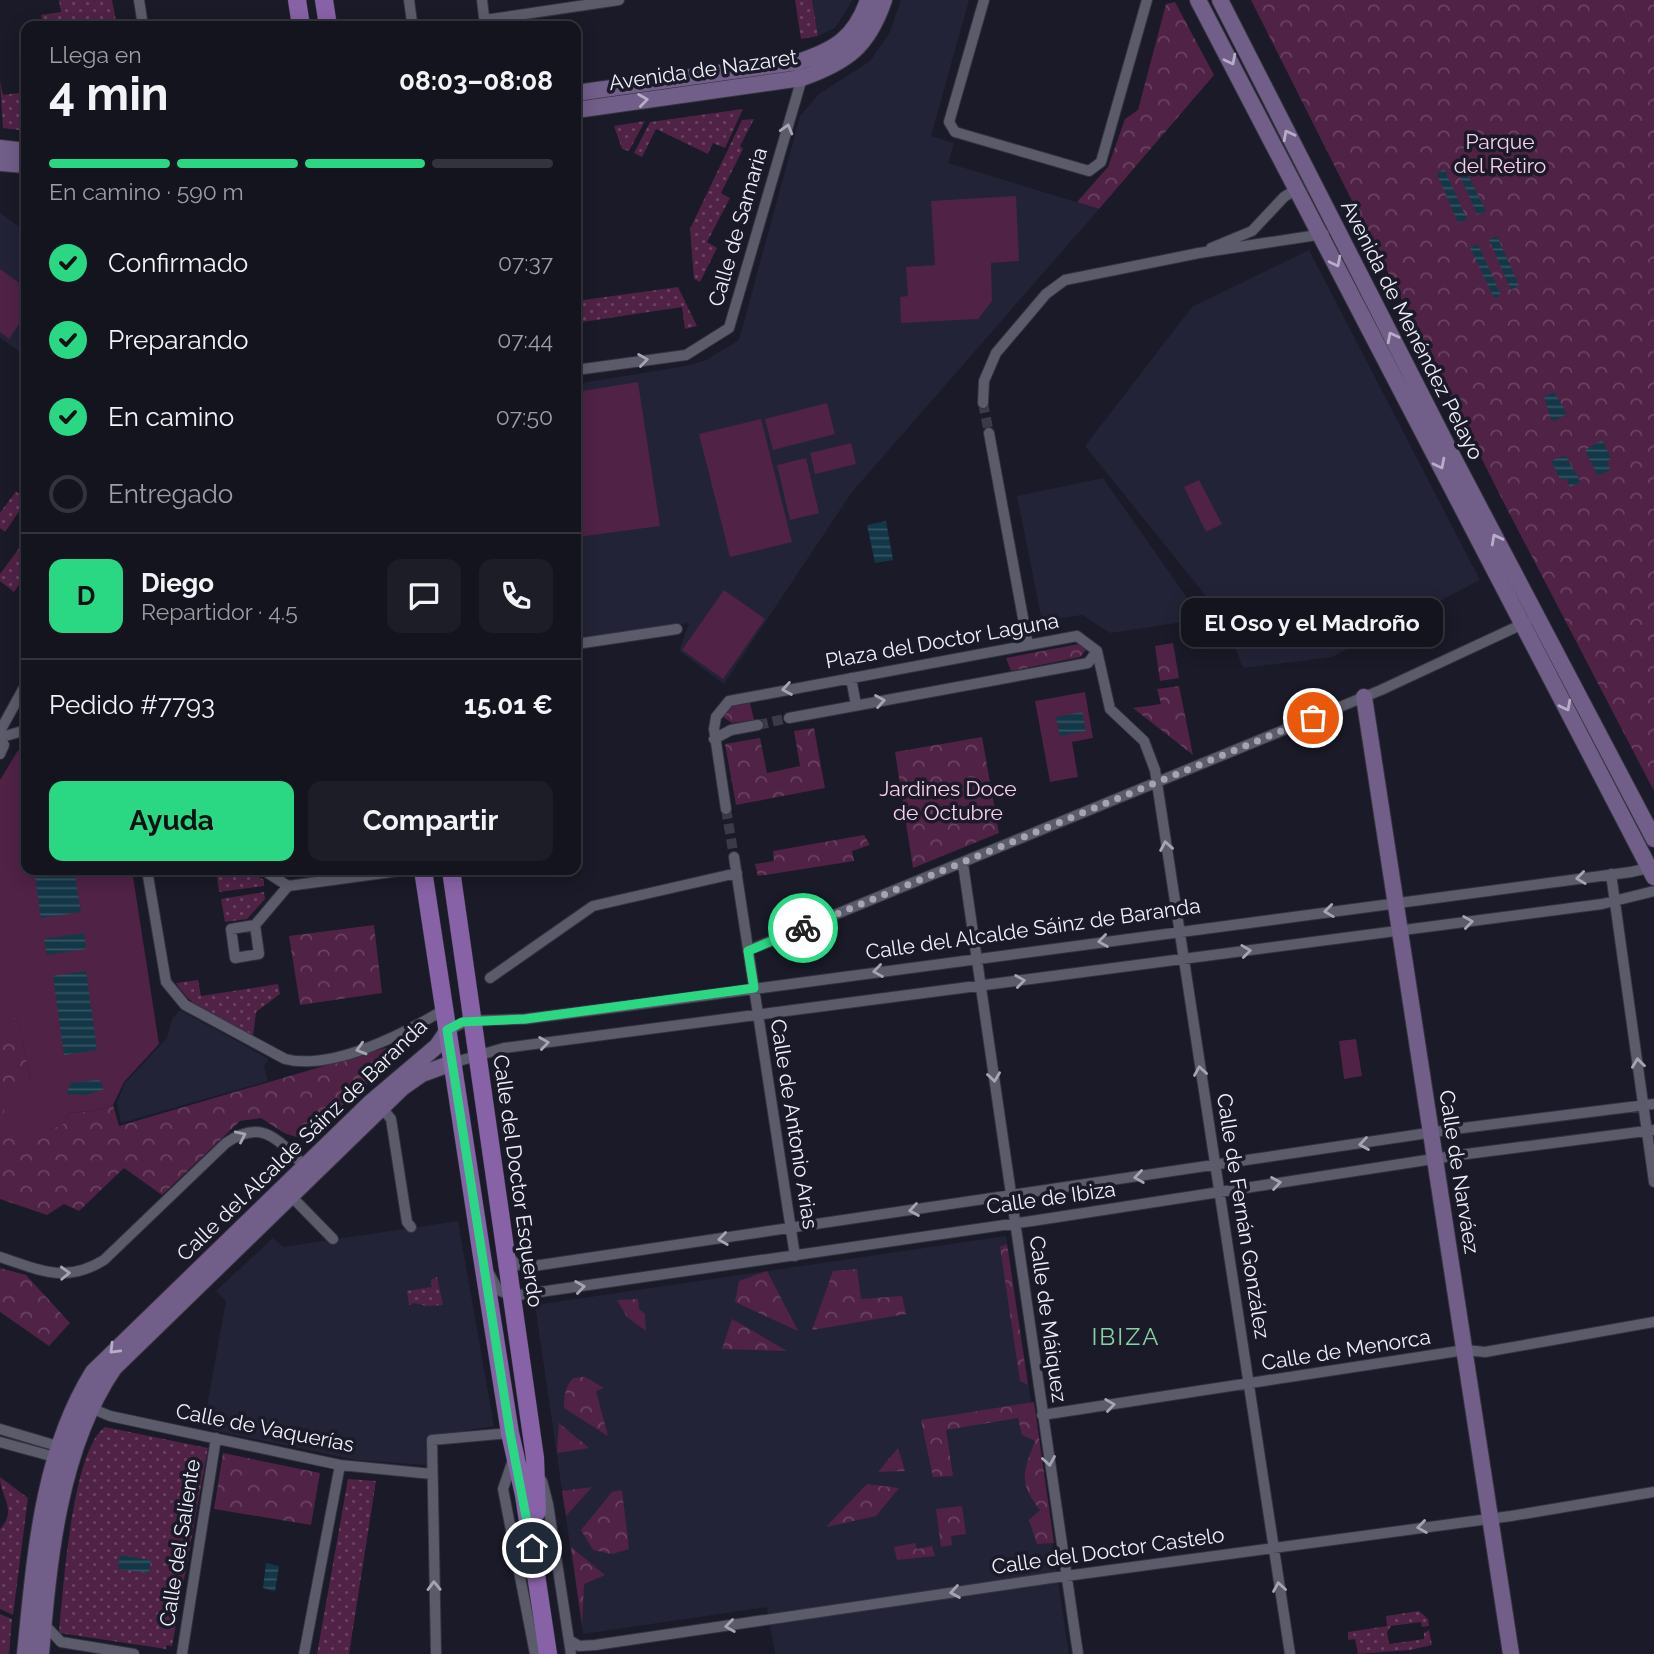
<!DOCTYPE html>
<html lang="es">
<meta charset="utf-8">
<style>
body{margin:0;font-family:Raleway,sans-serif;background:#1d1d27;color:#f1f3f6;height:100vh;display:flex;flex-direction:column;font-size:26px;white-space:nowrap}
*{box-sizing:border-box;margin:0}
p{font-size:23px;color:#9d9ea4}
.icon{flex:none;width:38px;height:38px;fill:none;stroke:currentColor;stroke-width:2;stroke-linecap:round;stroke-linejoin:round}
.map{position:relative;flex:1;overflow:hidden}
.drawer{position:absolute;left:21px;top:21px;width:560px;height:854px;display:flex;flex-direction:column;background:#14141e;border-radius:14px;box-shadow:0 4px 18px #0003,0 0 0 2px #33333c}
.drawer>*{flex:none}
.pin{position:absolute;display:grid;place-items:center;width:60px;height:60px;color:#fff;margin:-30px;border:4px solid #fff;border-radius:50%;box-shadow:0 2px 7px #0007}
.courier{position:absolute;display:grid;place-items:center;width:70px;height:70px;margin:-35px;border:5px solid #2ad884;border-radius:50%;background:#fff;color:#222;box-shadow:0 2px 9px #0007}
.bubble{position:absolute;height:49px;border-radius:14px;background:#14141e;box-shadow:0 4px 18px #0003,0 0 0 2px #33333c;font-size:23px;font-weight:700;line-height:49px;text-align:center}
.headline em{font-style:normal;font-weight:700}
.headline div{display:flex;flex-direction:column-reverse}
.headline{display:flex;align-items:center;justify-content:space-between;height:119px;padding:0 28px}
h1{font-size:46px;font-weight:700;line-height:52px}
.bar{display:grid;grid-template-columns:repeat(4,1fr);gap:10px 7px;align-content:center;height:84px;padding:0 28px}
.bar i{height:9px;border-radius:5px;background:#33333c}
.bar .selected{background:#2ad884}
.bar p{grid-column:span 4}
.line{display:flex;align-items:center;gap:18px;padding:0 28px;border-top:2px solid #33333c}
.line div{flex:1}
.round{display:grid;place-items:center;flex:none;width:74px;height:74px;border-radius:14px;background:#1d1d27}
ol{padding:0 28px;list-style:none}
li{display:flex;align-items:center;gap:21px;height:77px}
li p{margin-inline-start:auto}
li .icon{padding:7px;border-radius:50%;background:#2ad884;color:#111;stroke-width:4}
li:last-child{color:#9d9ea4}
li i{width:38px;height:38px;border:4px solid #33333c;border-radius:50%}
.button{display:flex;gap:14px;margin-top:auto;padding:14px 28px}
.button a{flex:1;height:80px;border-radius:14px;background:#2ad884;color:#111;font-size:28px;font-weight:700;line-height:80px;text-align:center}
.button a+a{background:#1d1d27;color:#f1f3f6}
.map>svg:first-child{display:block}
</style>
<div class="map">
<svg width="1654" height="1654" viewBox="0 0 1654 1654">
<defs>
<pattern id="grass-dots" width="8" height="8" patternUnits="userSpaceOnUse" patternTransform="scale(1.75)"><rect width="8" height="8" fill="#502246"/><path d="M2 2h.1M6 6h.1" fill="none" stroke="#6a4262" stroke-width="1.8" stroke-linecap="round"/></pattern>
<pattern id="park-crowns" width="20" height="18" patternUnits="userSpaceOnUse" patternTransform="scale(1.75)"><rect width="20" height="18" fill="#502246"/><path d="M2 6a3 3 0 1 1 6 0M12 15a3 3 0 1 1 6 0" fill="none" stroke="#6a4262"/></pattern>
<pattern id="water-rules" width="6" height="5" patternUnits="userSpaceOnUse" patternTransform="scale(1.75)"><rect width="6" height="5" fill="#143748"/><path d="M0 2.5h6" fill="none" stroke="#365463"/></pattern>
</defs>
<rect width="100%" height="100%" fill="#1a1a28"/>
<path fill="#232337" d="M812 0H853L835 28 818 36Z
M901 0H969L931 136 954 143 948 163 1099 209 852 492 724 684 679 651 689 623 581 639 576 600V384L686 366 706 360 739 340 800 116 819 94 870 61 889 34Z
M0 213 26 232V356L0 338Z
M1309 250 1480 580 1332 657 1243 668 1223 617 1085 446 1192 307Z
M1103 478 1202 619 1110 633 1082 615 1042 621 1017 496Z
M180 1010 269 1059 264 1066 268 1081 121 1123 117 1103 125 1083 167 1038 172 1019Z
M458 1221 494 1426 426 1437 427 1465 356 1460 212 1430 214 1419 205 1417 226 1301 216 1291 273 1238 283 1247Z
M1006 1236 1069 1654H775L767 1607 583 1634 535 1305Z"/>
<path fill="url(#grass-dots)" d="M59 0H112L117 26H43L41 15 61 12Z
M795 0H812L818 36 801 39Z
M0 81 3 95 26 92V131L3 128Z
M743 109 725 148 713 143 708 154 656 129 642 157 634 153 650 122Z
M754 119 740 146 743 149 721 193 730 198 707 242 717 248 700 282 694 279 690 229 742 120Z
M645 121 629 151 622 149 614 126Z
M678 287 697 326 685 329 682 307 576 323V301Z
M16 491 26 501 5 532 0 528V513Z
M26 539V575L14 592 0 581V574Z
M216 870H248L264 880V886L219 892Z
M264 892 265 899 247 919 225 922 221 899Z
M198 980 201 996 278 984 280 994 256 1012 253 1036C225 1021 193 1011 176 983Z
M437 1277 443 1305 427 1306 414 1303 409 1305 407 1291 432 1287 431 1280Z
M105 1427 208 1448 172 1646 167 1645 166 1649 59 1633C63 1591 72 1449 105 1427Z
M0 1477 28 1498 13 1615 0 1609V1529C18 1510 0 1497 0 1477Z
M348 1479 376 1481 349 1654H317Z
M1419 1611 1428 1619 1429 1626 1422 1627 1421 1622 1391 1626 1387 1632 1389 1644 1424 1639V1633L1429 1630 1432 1645 1410 1650 1358 1654 1355 1639 1348 1640V1632L1387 1626 1386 1616Z
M0 1614 12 1619 9 1654H0Z"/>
<path fill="url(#park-crowns)" d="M1251 0H1654V791L1506 507Z
M1175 2 1214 75 1099 209 1077 202 1108 167 1125 119 1138 110 1166 4Z
M1173 643 1179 678 1160 681 1155 646Z
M1079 644 1087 649 1080 657 1011 671 1006 658Z
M1179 686 1193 755 1133 708 1161 704 1157 689Z
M750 703 754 720 732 723 723 717 729 707Z
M814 728 825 788 736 805 725 744 760 738 767 773 800 766 794 731Z
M982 737 999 833 913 868 895 752Z
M864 835 870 845 852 851 854 861 758 876 755 864 774 861 773 851Z
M374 925 382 993 300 1005 289 936Z
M17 1017 31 1080 50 1130 65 1122 68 1113 93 1111 113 1105 119 1126 392 1046 415 1036 419 1042 355 1094 306 1140 284 1133 261 1118 240 1121 162 1195 124 1168 79 1211 64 1204 47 1215 0 1199V1019Z
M1007 1244 1028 1385 1020 1381 1000 1247Z
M0 1268 26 1275 70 1323 49 1346 0 1312Z
M857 1269 861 1299 902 1296 906 1314 812 1330 833 1271Z
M767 1271 798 1331 735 1302 739 1281Z
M638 1299 639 1309 645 1314 646 1331 627 1317 617 1300Z
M732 1319 787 1351 722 1349Z
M585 1377 604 1388 596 1391 608 1436 564 1408C564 1396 565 1387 573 1378Z
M1034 1402 1054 1543 1037 1544 1029 1520 1040 1510C1018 1482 1023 1473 1035 1441L1022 1435 1018 1418 946 1430 953 1476 933 1477 921 1420Z
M559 1423 589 1448 557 1453Z
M898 1448 905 1471 878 1472Z
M223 1453 320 1473 311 1525 214 1509Z
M867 1484 899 1488 876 1516 826 1527Z
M592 1487 566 1516 562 1491Z
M622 1490 629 1549 612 1554 593 1550 581 1530 612 1492Z
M962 1506 966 1534 951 1536 952 1545 941 1547 936 1509Z
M915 1543 917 1549 932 1546 935 1556 897 1560 894 1547Z
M571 1547 605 1575 584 1584 582 1625Z"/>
<path fill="#502246" d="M1016 196 1019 261 991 263 992 301 978 319 901 323 900 297 908 296 906 267 935 265 931 201Z
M0 269 26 288V314L9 339 0 332Z
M638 382 660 526 577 537 576 392Z
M827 403 835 434 773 450 765 419Z
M761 419 792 542 730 557 699 434Z
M851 443 856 464 815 474 810 453Z
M806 458 819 513 790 520 777 465Z
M1199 480 1222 524 1206 532 1184 487Z
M724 590 765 619 723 679 682 650Z
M1085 692 1093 738 1072 742 1078 777 1050 782 1035 701Z
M26 743V870H132L159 1044 124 1082 113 1105 93 1111 68 1113 65 1123 50 1130H19L4 1116V1091L31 1080 17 1018 0 1019V780L17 752Z
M1356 1039 1362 1076 1344 1079 1339 1041Z"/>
<path fill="url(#water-rules)" d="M1461 161 1486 211 1477 215 1455 164Z
M1444 169 1467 219 1458 223 1437 174Z
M1497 236 1519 285 1511 290 1489 240Z
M1478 244 1501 295 1494 298 1470 248Z
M1554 392 1567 413 1555 421 1551 420 1544 396Z
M1602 440 1611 458 1608 461 1610 470 1598 476 1585 450Z
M1565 455 1581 482 1570 487 1566 479H1560L1551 461Z
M886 521 893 560 875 563 867 525Z
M1082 712 1086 731 1060 736 1056 717Z
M34 870H74L81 912 41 918Z
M84 933 86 949 47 955 44 939Z
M86 971 97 1050 64 1055 53 976Z
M99 1080 104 1089 86 1095 67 1094 70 1083Z
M120 1555 151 1560 149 1573 118 1569Z
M266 1563 279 1566 275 1591 263 1588Z"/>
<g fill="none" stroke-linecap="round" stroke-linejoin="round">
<path stroke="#3a3a48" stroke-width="10" stroke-dasharray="10 5" stroke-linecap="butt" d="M983 403 989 433
M758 725 789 718
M726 809 734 857"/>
<defs>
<path id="street" d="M139 0 143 26
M409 0 412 22
M482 0 485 25
M984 0 949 122 955 132 1089 171 1101 162 1147 0
M485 20 619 0
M1211 248 1252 231 1284 197 1298 188
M576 370 686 355 729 328 802 78 798 62
M983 403 984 381 996 353 1046 294 1065 280 1199 253 1324 234
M989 433 1028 645
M576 644 677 629
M1097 651 1110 709 1144 741 1155 770 1290 1654
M851 678 856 705
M0 731 26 684
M0 733 4 745 0 754
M2 737 26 730
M714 739 731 730 758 725
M726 809 714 729 716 717 729 701 1077 636 1097 651 1088 663 789 718
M734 857 795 1256
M963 864 1078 1654
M147 870 166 982 185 1005 285 1059C332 1071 404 1034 445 1009
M263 870 288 886 406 870
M1611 874 1654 1182
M255 925 259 954 235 958 231 929 255 925 288 886
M749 950 1381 690 1527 622
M490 978 593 906 737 873
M448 1030 467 1021 525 1019 626 1006 1631 872 1653 867
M452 1063 504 1048 1602 904 1654 891
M382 1108 391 1119 407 1222 411 1227
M290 1195 333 1239
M507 1255 516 1264 527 1267 1455 1129 1654 1104
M0 1257C40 1270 65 1284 104 1260L226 1143C265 1116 279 1143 308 1169
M490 1275 498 1290 512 1296 1032 1221 1459 1155 1654 1130
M86 1406 110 1416 340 1465 432 1474
M1042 1415 1465 1350 1485 1352 1654 1322
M0 1429 64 1448
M0 1442 62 1459
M514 1457 503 1489 535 1654
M542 1481 548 1504 571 1654
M44 1624 61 1642 134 1654
M569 1640 579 1646 595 1645 1051 1578 1511 1516 1654 1492
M182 1654 216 1438
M304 1654 340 1465
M436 1654 432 1440 510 1433"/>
<path id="secondary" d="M1198 0 1654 877
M1220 0 1454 459 1654 839
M576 93 798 62C835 50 855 38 868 0
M576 110 802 78C847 62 868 47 884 0
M0 148 26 151
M0 163 26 165
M1364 697 1511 1654
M25 1654C35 1558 41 1456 93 1372L371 1102 437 1046 448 1030
M41 1654C49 1559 59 1449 114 1368L402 1088 422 1074 452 1063"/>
<path id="primary" d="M297 0 301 26
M324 0 328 26
M423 870 481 1250 510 1433 524 1495 548 1654
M451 870 535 1458 537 1512"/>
</defs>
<use href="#street" stroke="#34343f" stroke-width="12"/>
<use href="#secondary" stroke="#34343f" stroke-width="18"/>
<use href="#primary" stroke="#34343f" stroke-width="19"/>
<use href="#street" stroke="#5b5b6c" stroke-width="10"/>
<use href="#secondary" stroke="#715e89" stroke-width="16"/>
<use href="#primary" stroke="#8762a6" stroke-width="18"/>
</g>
<defs><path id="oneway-chevron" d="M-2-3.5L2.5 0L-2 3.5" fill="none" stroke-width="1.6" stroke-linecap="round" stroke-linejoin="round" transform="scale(1.75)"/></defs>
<g stroke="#b6aec7">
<use href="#oneway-chevron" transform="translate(1231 60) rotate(63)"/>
<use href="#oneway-chevron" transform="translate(643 100) rotate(-8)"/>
<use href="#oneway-chevron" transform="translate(1288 135) rotate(-117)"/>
<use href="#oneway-chevron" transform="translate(1336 262) rotate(63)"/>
<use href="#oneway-chevron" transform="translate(1392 337) rotate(-117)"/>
<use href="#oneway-chevron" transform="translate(1440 464) rotate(63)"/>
<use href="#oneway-chevron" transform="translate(1496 539) rotate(-118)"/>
<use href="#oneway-chevron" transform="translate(1566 706) rotate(63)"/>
<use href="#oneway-chevron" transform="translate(114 1349) rotate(135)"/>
</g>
<g stroke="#a5a6b3">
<use href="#oneway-chevron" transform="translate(787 129) rotate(-74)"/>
<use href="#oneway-chevron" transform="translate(643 360) rotate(-8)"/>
<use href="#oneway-chevron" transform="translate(787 689) rotate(170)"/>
<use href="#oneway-chevron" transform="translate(880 701) rotate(-10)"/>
<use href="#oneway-chevron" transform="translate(1166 846) rotate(-100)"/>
<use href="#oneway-chevron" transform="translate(1581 878) rotate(173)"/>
<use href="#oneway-chevron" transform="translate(1329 911) rotate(173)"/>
<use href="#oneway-chevron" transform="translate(1468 922) rotate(-8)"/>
<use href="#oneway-chevron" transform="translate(1103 941) rotate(172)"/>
<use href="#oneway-chevron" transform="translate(1246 951) rotate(-7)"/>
<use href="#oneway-chevron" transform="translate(878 971) rotate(172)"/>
<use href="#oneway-chevron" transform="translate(1020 981) rotate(-8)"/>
<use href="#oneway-chevron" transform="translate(544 1043) rotate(-8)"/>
<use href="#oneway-chevron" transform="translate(361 1049) rotate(164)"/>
<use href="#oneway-chevron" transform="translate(1638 1063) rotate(-97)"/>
<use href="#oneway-chevron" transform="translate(1200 1071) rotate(-99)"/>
<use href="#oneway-chevron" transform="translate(994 1077) rotate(82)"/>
<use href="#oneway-chevron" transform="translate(241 1136) rotate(-25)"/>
<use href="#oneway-chevron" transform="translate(1364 1144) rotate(171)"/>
<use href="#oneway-chevron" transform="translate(1139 1177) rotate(172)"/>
<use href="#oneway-chevron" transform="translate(1276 1183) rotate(-9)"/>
<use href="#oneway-chevron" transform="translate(914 1210) rotate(171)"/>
<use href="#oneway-chevron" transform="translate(723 1239) rotate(172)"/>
<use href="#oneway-chevron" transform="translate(65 1273) rotate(-2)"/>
<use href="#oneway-chevron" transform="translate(580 1287) rotate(-8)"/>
<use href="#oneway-chevron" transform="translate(1110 1405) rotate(-8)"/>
<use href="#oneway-chevron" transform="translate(1049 1461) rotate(81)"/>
<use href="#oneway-chevron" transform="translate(1422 1527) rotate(172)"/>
<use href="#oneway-chevron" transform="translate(434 1586) rotate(-91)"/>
<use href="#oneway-chevron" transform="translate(1279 1587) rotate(-99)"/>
<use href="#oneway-chevron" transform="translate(955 1592) rotate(171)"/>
<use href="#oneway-chevron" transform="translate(730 1626) rotate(172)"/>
</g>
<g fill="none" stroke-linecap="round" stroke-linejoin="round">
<path stroke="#a4a5b0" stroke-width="7" stroke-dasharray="0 12.6" d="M803 928 1313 718"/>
<path stroke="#2ad884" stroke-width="9" d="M532 1548 510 1433 447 1030 462 1022 525 1019 754 988 748 951 803 928"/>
</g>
<g text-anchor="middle" stroke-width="7" stroke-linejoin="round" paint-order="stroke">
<g font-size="21" fill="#eff0fa" stroke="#1a1a28">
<text transform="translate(703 70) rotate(-8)" y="7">Avenida de Nazaret</text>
<text transform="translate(738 227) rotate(-74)" y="7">Calle de Samaria</text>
<text transform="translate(1412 330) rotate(63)" y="7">Avenida de Menéndez Pelayo</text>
<text transform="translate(942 641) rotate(-10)" y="7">Plaza del Doctor Laguna</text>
<text transform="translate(1033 929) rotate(-8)" y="7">Calle del Alcalde Sáinz de Baranda</text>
<text transform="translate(794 1124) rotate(81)" y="7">Calle de Antonio Arias</text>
<text transform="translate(302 1140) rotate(-44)" y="7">Calle del Alcalde Sáinz de Baranda</text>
<text transform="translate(1459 1172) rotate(81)" y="7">Calle de Narváez</text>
<text transform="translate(518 1181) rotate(82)" y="7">Calle del Doctor Esquerdo</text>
<text transform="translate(1051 1198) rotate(-8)" y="7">Calle de Ibiza</text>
<text transform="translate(1243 1216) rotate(81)" y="7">Calle de Fernán González</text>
<text transform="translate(1048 1319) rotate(82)" y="7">Calle de Máiquez</text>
<text transform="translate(1346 1350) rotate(-9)" y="7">Calle de Menorca</text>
<text transform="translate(265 1428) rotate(11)" y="7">Calle de Vaquerías</text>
<text transform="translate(180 1543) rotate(-81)" y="7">Calle del Saliente</text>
<text transform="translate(1108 1551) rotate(-8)" y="7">Calle del Doctor Castelo</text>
</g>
<g font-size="21" fill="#fbd0ef" stroke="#1a1a28">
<text x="1500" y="149">Parque<tspan x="1500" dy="24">del Retiro</tspan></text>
<text x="948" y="796">Jardines Doce<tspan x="948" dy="24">de Octubre</tspan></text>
</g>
<g font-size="24" letter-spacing="2" fill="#87d2a3" stroke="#1a1a28">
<text x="1126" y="1345">IBIZA</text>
</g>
</g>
</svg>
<div class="pin" style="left:1313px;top:718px;background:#ea580c"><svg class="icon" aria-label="bag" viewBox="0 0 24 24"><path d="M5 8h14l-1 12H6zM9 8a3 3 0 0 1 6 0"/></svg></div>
<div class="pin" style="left:532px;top:1548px;background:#1f2937"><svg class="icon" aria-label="home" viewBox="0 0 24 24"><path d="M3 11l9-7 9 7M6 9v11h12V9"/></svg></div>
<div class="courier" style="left:803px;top:928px"><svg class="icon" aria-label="bike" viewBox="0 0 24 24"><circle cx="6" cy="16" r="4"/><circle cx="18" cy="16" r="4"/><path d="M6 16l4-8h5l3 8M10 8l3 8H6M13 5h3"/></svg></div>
<div class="bubble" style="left:1181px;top:598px;width:262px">El Oso y el Madroño</div>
<section class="drawer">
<div class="headline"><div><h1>4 min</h1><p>Llega en</p></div><em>08:03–08:08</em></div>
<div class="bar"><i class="selected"></i><i class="selected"></i><i class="selected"></i><i></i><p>En camino · 590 m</p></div>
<ol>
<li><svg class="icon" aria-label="check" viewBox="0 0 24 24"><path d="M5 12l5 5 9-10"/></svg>Confirmado<p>07:37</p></li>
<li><svg class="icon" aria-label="check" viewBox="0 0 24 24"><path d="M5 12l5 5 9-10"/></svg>Preparando<p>07:44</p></li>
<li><svg class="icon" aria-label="check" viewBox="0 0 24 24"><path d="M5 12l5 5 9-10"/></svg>En camino<p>07:50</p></li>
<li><i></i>Entregado</li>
</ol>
<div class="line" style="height:126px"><b class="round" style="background:#2ad884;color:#111">D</b><div><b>Diego</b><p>Repartidor · 4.5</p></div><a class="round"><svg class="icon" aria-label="chat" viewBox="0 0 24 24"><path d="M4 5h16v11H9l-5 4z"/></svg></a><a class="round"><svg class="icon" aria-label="phone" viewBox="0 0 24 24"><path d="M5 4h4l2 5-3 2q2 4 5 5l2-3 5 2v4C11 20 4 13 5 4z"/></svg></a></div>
<div class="line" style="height:91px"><div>Pedido #7793</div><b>15.01 €</b></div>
<div class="button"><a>Ayuda</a><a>Compartir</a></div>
</section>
</div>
